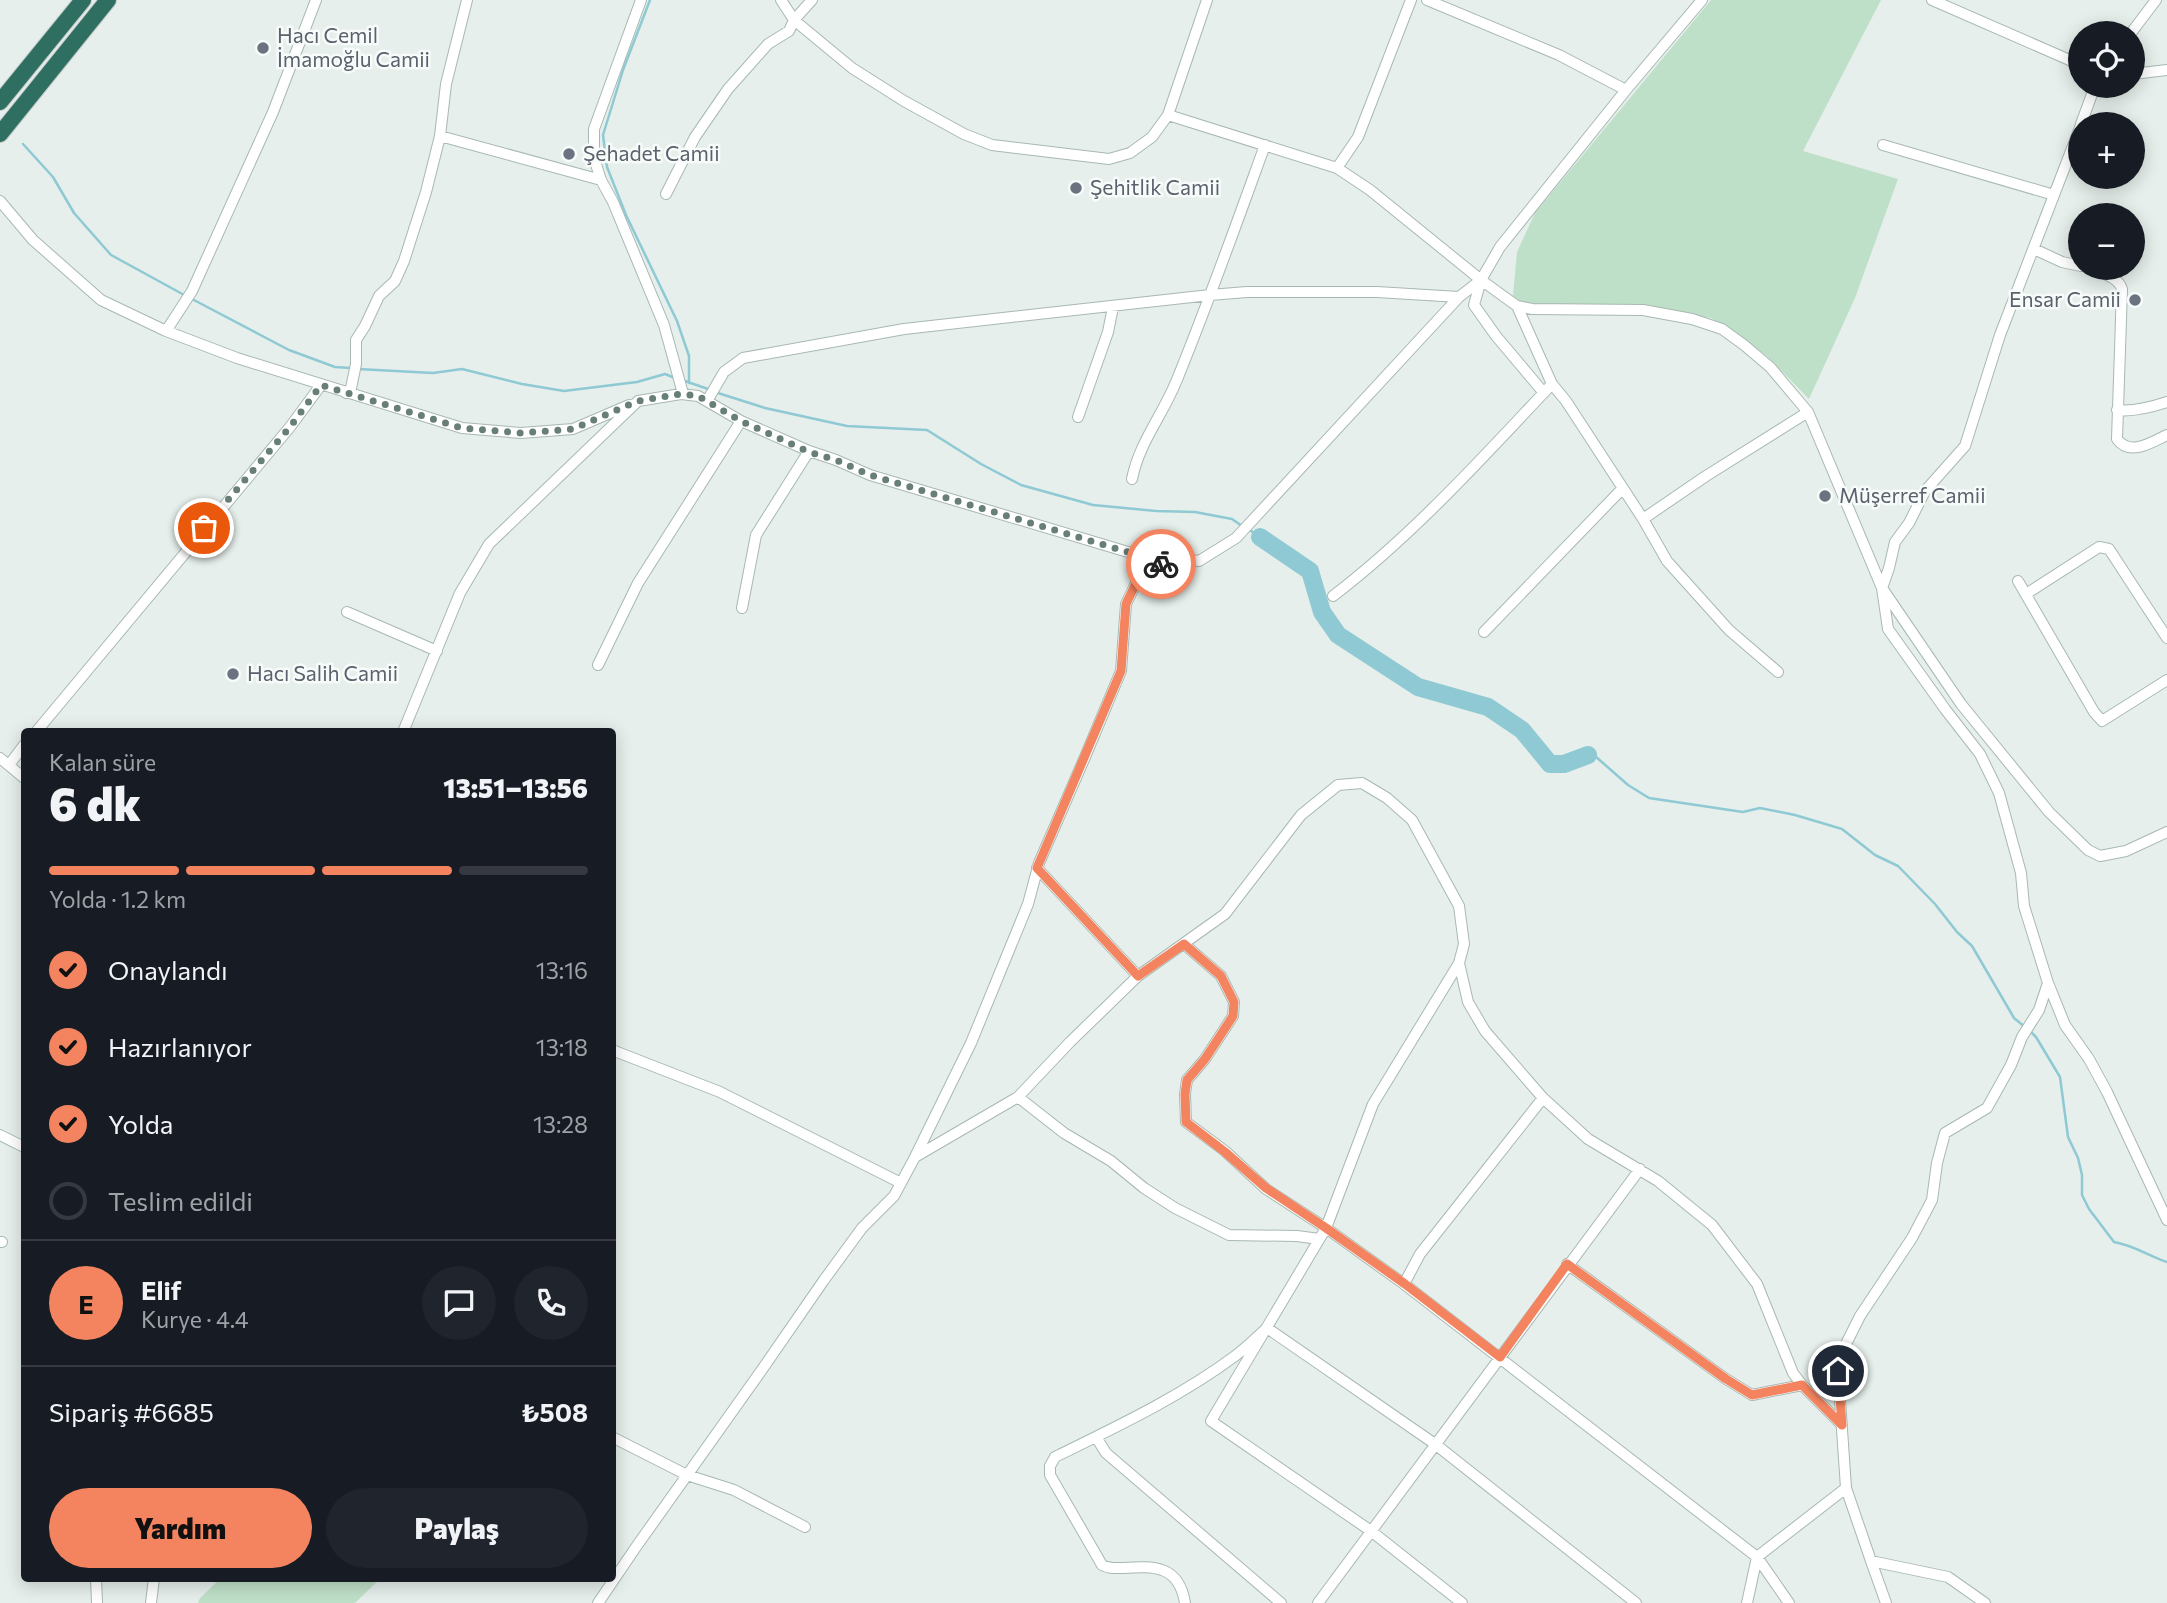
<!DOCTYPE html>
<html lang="tr">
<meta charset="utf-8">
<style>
body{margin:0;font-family:Commissioner,sans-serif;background:#20242c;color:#f1f3f6;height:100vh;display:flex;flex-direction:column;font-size:26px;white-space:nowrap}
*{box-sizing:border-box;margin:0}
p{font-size:23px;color:#9ea1a6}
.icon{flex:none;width:38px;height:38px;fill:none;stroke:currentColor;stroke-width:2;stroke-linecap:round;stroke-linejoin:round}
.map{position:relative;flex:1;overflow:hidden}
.details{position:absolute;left:21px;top:728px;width:595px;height:854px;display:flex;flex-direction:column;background:#171b24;border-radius:7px;box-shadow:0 4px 18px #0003}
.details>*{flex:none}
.fabs{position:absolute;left:2068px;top:21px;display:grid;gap:14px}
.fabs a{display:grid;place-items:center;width:77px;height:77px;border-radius:50%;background:#171b24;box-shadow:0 4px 18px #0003;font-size:35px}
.pin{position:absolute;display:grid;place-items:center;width:60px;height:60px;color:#fff;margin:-30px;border:4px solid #fff;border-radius:50%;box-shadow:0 2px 7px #0007}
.courier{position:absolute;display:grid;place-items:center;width:70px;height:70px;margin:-35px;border:5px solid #f4845f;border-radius:50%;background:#fff;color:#222;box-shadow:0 2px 9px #0007}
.headline em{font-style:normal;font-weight:800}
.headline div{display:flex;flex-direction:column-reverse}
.headline{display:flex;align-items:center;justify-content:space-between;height:119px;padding:0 28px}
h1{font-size:46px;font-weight:800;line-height:52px}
.bar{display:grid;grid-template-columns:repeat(4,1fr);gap:10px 7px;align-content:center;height:84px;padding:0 28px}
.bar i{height:9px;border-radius:5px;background:#363941}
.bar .on{background:#f4845f}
.bar p{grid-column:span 4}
.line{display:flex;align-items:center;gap:18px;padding:0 28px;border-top:2px solid #363941}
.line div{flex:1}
.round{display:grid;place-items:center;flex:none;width:74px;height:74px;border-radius:37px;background:#20242c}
ol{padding:0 28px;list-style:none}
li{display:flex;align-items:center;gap:21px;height:77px}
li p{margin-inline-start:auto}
li .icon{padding:7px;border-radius:50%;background:#f4845f;color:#111;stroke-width:4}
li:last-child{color:#9ea1a6}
li i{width:38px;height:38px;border:4px solid #363941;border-radius:50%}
.action{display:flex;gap:14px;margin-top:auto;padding:14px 28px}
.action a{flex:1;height:80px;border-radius:42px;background:#f4845f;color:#111;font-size:28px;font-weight:800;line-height:80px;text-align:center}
.action a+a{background:#20242c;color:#f1f3f6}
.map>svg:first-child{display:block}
</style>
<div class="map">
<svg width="2167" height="1603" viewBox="0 0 2167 1603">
<rect width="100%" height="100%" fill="#e6efeb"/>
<path fill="#bfe0c8" d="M1711 0H1881L1803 151 1898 179 1855 298 1809 399 1767 356 1742 337 1711 318 1653 309 1520 305 1513 296 1517 252 1535 213Z
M220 1579V1578L380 1579 355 1603H198L200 1598Z"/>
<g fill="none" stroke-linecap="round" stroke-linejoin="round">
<path stroke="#8ec9d4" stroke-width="2.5" d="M650 0 623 70 603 135 607 167 626 215 677 321 689 356V383
M23 144 53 177 74 213 111 255 186 296
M192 299 289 350 335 367 351 368
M358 369 433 373 462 369 522 384 564 391 637 382 665 374 675 378
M685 381 708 389
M718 393 765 408 847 426 927 430 981 464 1021 485 1093 505 1156 511 1195 512 1232 519 1242 526
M1248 529 1260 537
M1588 755 1595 756 1628 785 1649 798 1743 812 1760 808 1795 815 1842 829 1875 855 1898 866 1935 904 1957 932 1972 946 2014 1018 2025 1027
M2030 1031 2036 1037 2060 1077 2068 1137 2078 1158 2082 1175V1195L2089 1209 2114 1242C2133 1245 2149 1256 2167 1262"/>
<path stroke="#8ec9d4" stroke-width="18" d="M1260 537 1310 571 1322 612 1338 635 1418 687 1488 707 1522 730 1550 764H1564L1588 755"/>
<defs>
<path id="minor" d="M467 0 446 84 440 136 601 180
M641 0 594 129V158L601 180 613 202 664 325 682 390 681 394
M781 0 794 20 852 68 904 101 964 134 992 145 1109 159 1130 153 1152 137 1168 115 1207 0
M1427 0 1559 55 1626 90
M1932 0 2081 65
M2131 33 2156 0
M2133 74 2167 70
M1168 115 1337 168 1370 190 1481 280 1517 306 1532 309 1643 310 1692 319 1722 329 1744 345 1770 367 1808 412 1882 588 1961 704 2049 812 2088 850 2100 856 2126 851 2167 832
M2081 124 2095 86
M1883 145 2054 195
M1337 168 1358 137 1411 0
M666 194 695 137 728 89 768 44 789 31 794 20 812 0
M0 201 33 240 101 300 166 331 237 358 462 428 521 433 573 429 629 405
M2034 249 2062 262 2081 266
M2088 268C2100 273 2118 276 2122 289L2117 439C2130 457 2152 442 2167 435
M1481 280 1474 305 1496 336 1544 393
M1517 306 1552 384 1566 401 1643 519 1667 561 1729 630 1778 672
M166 331 192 291 273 112 316 0
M346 393 351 388 356 364V340L365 326 379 296 395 281 404 261 426 192 440 136
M707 401 724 372 743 358 904 329 1210 295 1247 292H1377L1459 297
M2117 410C2133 412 2152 407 2167 402
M1078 417 1108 332 1113 307
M1132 479C1139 443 1162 416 1176 382 1208 304 1236 225 1265 145
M1643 519 1706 476 1808 412
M2018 581 2094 712 2102 721 2167 680
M2026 594 2099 547 2109 549 2167 638
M1333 596C1414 534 1482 458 1552 384
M742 608 756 535 809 451
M347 612 437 651
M1484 632 1622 489
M598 665 638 583 741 421
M36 732 290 427 321 385
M403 732 460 593 489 544 638 401 681 394 698 396 741 421 809 451 836 460 870 475 1128 552 1199 561 1236 538 1459 297 1481 280 1500 247 1626 90 1702 0
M0 758 24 778
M9 765 24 745
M1037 868 1138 976
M1184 944 1221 976 1234 1002 1233 1016 1205 1059 1187 1080 1185 1094 1186 1122 1225 1151 1266 1189 1326 1228 1404 1284 1757 1557 1789 1603
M1459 963 1468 1002 1485 1031 1543 1098 1588 1139 1658 1181 1712 1225 1757 1284 1793 1373 1802 1385 1842 1425
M2048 983 2065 1025 2089 1059 2107 1092 2167 1220
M612 1050 720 1092 901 1183
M1018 1097 1064 1133 1111 1161 1144 1188 1175 1208 1229 1235 1297 1236 1319 1239
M0 1135 24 1147
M915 1157 971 1043 1028 904 1039 863 1085 757 1121 671 1126 604 1138 579 1161 565V555
M0 1242H2
M1567 1264 1726 1379 1752 1395 1802 1385
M1404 1284 1420 1254 1543 1098
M612 1437 687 1475 734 1490 805 1527
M1096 1437 1106 1453 1281 1603
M1846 1488 1871 1561 1948 1577 1985 1603
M1871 1561 1886 1603
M96 1578 97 1603
M151 1603 154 1578
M598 1603 636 1547 761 1371 824 1280 862 1228 894 1196 915 1157 1018 1097 1070 1042 1138 976 1225 914 1301 815 1338 785 1362 783 1387 798 1412 820 1459 906 1464 944 1459 963 1373 1104 1326 1228 1211 1421 1371 1531 1462 1603
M1185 1603C1179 1565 1154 1566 1123 1568 1114 1568 1110 1569 1102 1565L1050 1475V1466L1055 1457C1116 1427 1180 1397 1235 1356 1246 1348 1257 1337 1267 1328L1435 1444 1636 1603
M1318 1603 1640 1169
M1747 1603 1757 1557 1846 1488 1838 1371 1843 1350 1860 1316 1912 1238 1932 1200 1937 1163 1945 1133 1987 1108 2011 1065 2022 1037 2039 1010 2048 983 2024 906 2021 873 1999 793 1980 754 1945 709 1888 629 1882 588 1889 568 1895 542 1909 523 1925 491 1965 446 2000 335 2081 125"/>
<path id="highway" d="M0 102 83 0
M0 134 108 0"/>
</defs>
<use href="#minor" stroke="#a8b8b2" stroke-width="12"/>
<use href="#highway" stroke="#c2cac8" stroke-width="18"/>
<use href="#minor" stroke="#fff" stroke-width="10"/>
<use href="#highway" stroke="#2f6f62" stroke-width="16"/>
</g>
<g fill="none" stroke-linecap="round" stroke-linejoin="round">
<path stroke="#687f78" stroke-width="7" stroke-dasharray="0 12.6" d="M204 528 290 427 321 385 462 428 521 433 573 429 638 401 681 394 698 396 741 421 809 452 836 460 870 475 1128 552 1161 555V564"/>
<path stroke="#f4845f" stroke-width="9" d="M1161 564 1138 579 1126 604 1121 671 1037 868 1138 976 1184 944 1221 976 1234 1002 1233 1016 1205 1059 1187 1080 1185 1094 1186 1122 1225 1152 1266 1188 1326 1228 1405 1284 1500 1357 1567 1264 1726 1379 1752 1395 1802 1385 1842 1425 1838 1371"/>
</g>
<g fill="#6b7280" stroke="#f7fbf9" stroke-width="2.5">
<circle cx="263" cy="48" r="7"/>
<circle cx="569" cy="154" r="7"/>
<circle cx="1076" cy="188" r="7"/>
<circle cx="2135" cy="300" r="7"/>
<circle cx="1825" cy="496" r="7"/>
<circle cx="233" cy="674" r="7"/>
</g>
<g text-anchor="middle" stroke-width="5" stroke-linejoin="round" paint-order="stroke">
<g font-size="21" fill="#5b616d" stroke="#f7fbf9" text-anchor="start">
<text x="277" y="43">Hacı Cemil<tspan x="277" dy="24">İmamoğlu Camii</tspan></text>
<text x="583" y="161">Şehadet Camii</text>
<text x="1090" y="195">Şehitlik Camii</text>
<text x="2121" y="307" text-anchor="end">Ensar Camii</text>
<text x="1839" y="503">Müşerref Camii</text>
<text x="247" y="681">Hacı Salih Camii</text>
</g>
</g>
</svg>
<div class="fabs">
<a><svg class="icon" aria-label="locate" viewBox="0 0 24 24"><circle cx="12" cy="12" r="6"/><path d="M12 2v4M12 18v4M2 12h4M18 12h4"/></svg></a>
<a>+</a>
<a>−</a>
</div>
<div class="pin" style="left:204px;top:528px;background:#ea580c"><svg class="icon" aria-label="bag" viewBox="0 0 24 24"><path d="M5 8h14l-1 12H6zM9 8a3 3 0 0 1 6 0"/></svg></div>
<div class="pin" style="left:1838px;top:1371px;background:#1f2937"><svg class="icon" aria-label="home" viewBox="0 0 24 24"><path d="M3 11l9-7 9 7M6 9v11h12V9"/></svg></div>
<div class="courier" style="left:1161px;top:564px"><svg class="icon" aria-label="bike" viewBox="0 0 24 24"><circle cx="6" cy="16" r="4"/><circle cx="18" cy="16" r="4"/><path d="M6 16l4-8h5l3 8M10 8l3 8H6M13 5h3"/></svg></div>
<section class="details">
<div class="headline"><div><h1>6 dk</h1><p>Kalan süre</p></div><em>13:51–13:56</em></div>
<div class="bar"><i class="on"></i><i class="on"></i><i class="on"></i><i></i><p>Yolda · 1.2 km</p></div>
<ol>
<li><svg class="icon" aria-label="check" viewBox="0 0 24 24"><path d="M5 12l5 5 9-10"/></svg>Onaylandı<p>13:16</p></li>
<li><svg class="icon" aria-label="check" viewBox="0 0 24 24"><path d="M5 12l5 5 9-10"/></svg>Hazırlanıyor<p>13:18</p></li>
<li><svg class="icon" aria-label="check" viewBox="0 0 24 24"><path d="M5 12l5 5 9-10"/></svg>Yolda<p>13:28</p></li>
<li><i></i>Teslim edildi</li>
</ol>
<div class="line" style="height:126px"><b class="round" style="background:#f4845f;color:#111">E</b><div><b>Elif</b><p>Kurye · 4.4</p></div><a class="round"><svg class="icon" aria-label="chat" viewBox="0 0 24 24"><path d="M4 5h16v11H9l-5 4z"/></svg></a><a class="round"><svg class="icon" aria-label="phone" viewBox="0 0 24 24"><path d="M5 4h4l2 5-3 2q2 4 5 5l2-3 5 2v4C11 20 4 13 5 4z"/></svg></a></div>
<div class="line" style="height:91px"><div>Sipariş #6685</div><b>₺508</b></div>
<div class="action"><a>Yardım</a><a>Paylaş</a></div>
</section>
</div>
